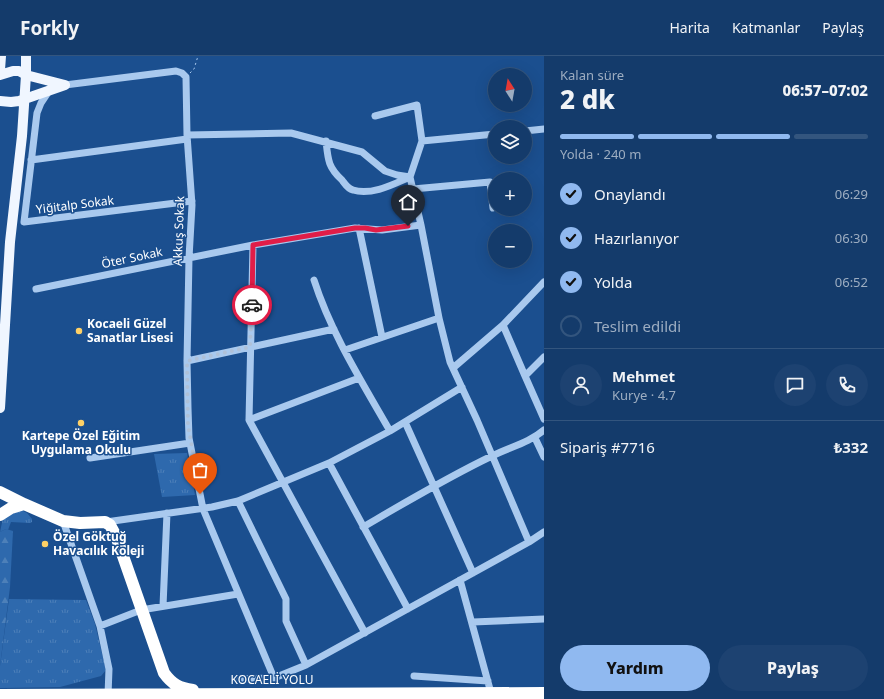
<!DOCTYPE html>
<html lang="tr">
<meta charset="utf-8">
<style>
body{margin:0;font-family:"Noto Sans",sans-serif;background:#1d4271;color:#f1f3f6;height:100vh;display:flex;flex-direction:column;font-size:15px;white-space:nowrap}
*{box-sizing:border-box;margin:0}
p{font-size:13px;color:#9dadc1}
.icon{flex:none;width:22px;height:22px;fill:none;stroke:currentColor;stroke-width:2;stroke-linecap:round;stroke-linejoin:round}
.map{position:relative;flex:1;overflow:hidden}
.side{display:flex;flex-direction:column;background:#143b6b;width:340px}
.side>*{flex:none}
.needle{width:26px;rotate:349deg}
.tools{position:absolute;left:488px;top:12px;display:grid;gap:8px}
.tools a{display:grid;place-items:center;width:44px;height:44px;border-radius:50%;background:#143b6b;box-shadow:0 4px 16px #0002,0 0 0 1px #33557e;font-size:20px}
.pin{position:absolute;display:grid;place-items:center;width:34px;height:34px;color:#fff;margin:-41px -17px;border-radius:50% 50% 50% 0;rotate:-45deg;box-shadow:0 0 4px #0007}
.pin .icon{rotate:45deg}
.courier{position:absolute;display:grid;place-items:center;width:40px;height:40px;margin:-20px;border:3px solid #e11d48;border-radius:50%;background:#fff;color:#222;box-shadow:0 1px 5px #0007}
.summary em{font-style:normal;font-weight:800}
.summary div{display:flex;flex-direction:column-reverse}
.summary{display:flex;align-items:center;justify-content:space-between;height:68px;padding:0 16px}
h1{font-size:26px;font-weight:800;line-height:30px}
.bar{display:grid;grid-template-columns:repeat(4,1fr);gap:6px 4px;align-content:center;height:48px;padding:0 16px}
.bar i{height:5px;border-radius:3px;background:#33557e}
.bar .selected{background:#90b9f0}
.bar p{grid-column:span 4}
.line{display:flex;align-items:center;gap:10px;padding:0 16px;border-top:1px solid #33557e}
.line div{flex:1}
.round{display:grid;place-items:center;flex:none;width:42px;height:42px;border-radius:21px;background:#1d4271}
ol{padding:0 16px;list-style:none}
li{display:flex;align-items:center;gap:12px;height:44px}
li p{margin-inline-start:auto}
li .icon{padding:4px;border-radius:50%;background:#90b9f0;color:#111;stroke-width:4}
li:last-child{color:#9dadc1}
li i{width:22px;height:22px;border:2px solid #33557e;border-radius:50%}
.primary-button{display:flex;gap:8px;margin-top:auto;padding:8px 16px}
.primary-button a{flex:1;height:46px;border-radius:24px;background:#90b9f0;color:#111;font-size:16px;font-weight:800;line-height:46px;text-align:center}
.primary-button a+a{background:#1d4271;color:#f1f3f6}
header{display:flex;align-items:center;gap:24px;box-sizing:border-box;height:56px;padding:0 20px;background:#143b6b;border-bottom:1px solid #33557e}
header strong{font-size:19px}
nav{display:flex;gap:22px;margin-inline-start:auto;font-size:14px}
main{display:flex;flex:1;min-height:0}
.map>svg:first-child{display:block}
</style>
<header>
<strong>Forkly</strong>
<nav><a>Harita</a><a>Katmanlar</a><a>Paylaş</a></nav>
</header>
<main>
<div class="map">
<svg width="544" height="643" viewBox="0 0 544 643">
<defs>
<pattern id="grass-tufts" width="24" height="20" patternUnits="userSpaceOnUse"><rect width="24" height="20" fill="#2e69ad"/><path d="M3 7l-1-3M5 7V3M7 7l1-3M15 17l-1-3M17 17v-4M19 17l1-3" fill="none" stroke="#4d80b9"/></pattern>
<pattern id="forest-firs" width="22" height="20" patternUnits="userSpaceOnUse"><rect width="22" height="20" fill="#2e69ad"/><path d="M5 1l3.5 6h-7zM16 11l3.5 6h-7z" fill="#4d80b9"/></pattern>
</defs>
<rect width="100%" height="100%" fill="#1b4f8f"/>
<path fill="url(#grass-tufts)" d="M187 397 195 439 162 441 154 398Z
M21 454 27 457 32 463V466L30 467 11 466 8 474 6 473 0 476 3 462Z
M9 543 86 544 95 568 106 614 101 620 60 631 0 632V610Z"/>
<path fill="url(#forest-firs)" d="M6 473 13 475 10 531 0 610V476Z"/>
<g fill="none" stroke-linecap="round" stroke-linejoin="round">
<path stroke="#3d69a0" stroke-width="7" stroke-dasharray="7 3.5" stroke-linecap="butt" d="M274 622V641"/>
<path stroke="#a9c9ee" stroke-width="1" stroke-dasharray="2 3" stroke-linecap="butt" d="M190 17 194 13 198 0"/>
<path stroke="#a9c9ee" stroke-width="7" d="M65 29 176 15 182 17 186 21 187 79 192 149 189 202 187 305 188 352 189 382 203 453 274 622 306 609 529 486 544 476
M49 35 41 47 37 57 24 166 192 145
M375 60 417 49 422 85
M525 75 544 73
M495 78 422 85 410 121 421 169 439 262 450 306 477 364 529 486
M187 79 291 77 362 96 385 115 397 119 410 121
M326 85C328 104 328 111 342 124 345 128 348 133 353 134 371 140 394 128 410 121
M31 104 187 83
M413 133 490 126 493 152
M359 172 382 281
M253 189 249 364 365 577
M314 224C331 277 362 326 390 375
M36 233 253 189 355 172 382 174 421 169
M345 294 439 262
M544 301 525 320 544 363
M187 305 334 273
M453 312 503 269
M525 320 503 269 544 226
M249 364 359 322
M405 366 473 517
M535 382 544 401
M90 402 190 387
M329 407 408 553
M238 445 286 543V565L306 609
M63 465 100 570 109 613 108 639
M106 466 212 451 238 445 329 407 390 375 462 331
M363 471C406 446 448 421 492 400 510 391 529 387 544 374
M460 524 491 637
M163 550 167 457
M473 566 544 563
M100 570 141 554 238 538
M414 620 488 625
M240 623 274 622"/>
<path stroke="#f0f6ff" stroke-width="10" d="M0 14 1 0
M0 19 13 15H19L26 19 65 29
M0 45 11 46 19 45 65 29
M0 352 10 186 22 80 26 19V0"/>
<path stroke="#fff" stroke-width="12" d="M0 436 24 448 63 465 80 467 105 466 110 469 116 480 164 617C172 628 179 632 193 634
M0 459 11 452 24 448
M0 639 544 637"/>
</g>
<g fill="none" stroke-linecap="round" stroke-linejoin="round">
<path stroke="#afc1d8" stroke-width="4" stroke-dasharray="0 7.2" d="M200 438 188 369 187 305 250 291 252 249"/>
<path stroke="#e11d48" stroke-width="5" d="M252 249 253 189 355 172H365L376 174 408 170"/>
</g>
<g fill="#ffd166" stroke="#1b4f8f" stroke-width="1.5">
<circle cx="79" cy="275" r="4"/>
<circle cx="81" cy="367" r="4"/>
<circle cx="45" cy="488" r="4"/>
</g>
<g text-anchor="middle" stroke-width="3" stroke-linejoin="round" paint-order="stroke">
<g font-size="12" fill="#fff" stroke="#1b4f8f">
<text transform="translate(75 149) rotate(-7)" y="4">Yiğitalp Sokak</text>
<text transform="translate(179 175) rotate(-88)" y="4">Akkuş Sokak</text>
<text transform="translate(132 202) rotate(-12)" y="4">Öter Sokak</text>
<text x="272" y="628">KOCAELİ YOLU</text>
</g>
<g font-size="12" font-weight="bold" fill="#fff" stroke="#1b4f8f" text-anchor="start">
<text x="87" y="272">Kocaeli Güzel<tspan x="87" dy="14">Sanatlar Lisesi</tspan></text>
<text x="81" y="384" text-anchor="middle">Kartepe Özel Eğitim<tspan x="81" dy="14">Uygulama Okulu</tspan></text>
<text x="53" y="485">Özel Göktuğ<tspan x="53" dy="14">Havacılık Koleji</tspan></text>
</g>
</g>
</svg>
<div class="tools">
<a><svg class="needle" viewBox="-14 -14 28 28"><path d="M0-13l5 13h-10z" fill="#e53935"/><path d="M0 13l5-13h-10z" fill="#9dadc1"/></svg></a>
<a><svg class="icon" aria-label="layers" viewBox="0 0 24 24"><path d="M12 4l9 5-9 5-9-5zM3 14l9 5 9-5"/></svg></a>
<a>+</a>
<a>−</a>
</div>
<div class="pin" style="left:200px;top:438px;background:#ea580c"><svg class="icon" aria-label="bag" viewBox="0 0 24 24"><path d="M5 8h14l-1 12H6zM9 8a3 3 0 0 1 6 0"/></svg></div>
<div class="pin" style="left:408px;top:170px;background:#1f2937"><svg class="icon" aria-label="home" viewBox="0 0 24 24"><path d="M3 11l9-7 9 7M6 9v11h12V9"/></svg></div>
<div class="courier" style="left:252px;top:249px"><svg class="icon" aria-label="car" viewBox="0 0 24 24"><path d="M5 17H2v-5l4-1 3-4h7l3 4 3 1v5h-3M9 17h6M6 11h13"/><circle cx="7" cy="17" r="2"/><circle cx="17" cy="17" r="2"/></svg></div>
</div>
<section class="side">
<div class="summary"><div><h1>2 dk</h1><p>Kalan süre</p></div><em>06:57–07:02</em></div>
<div class="bar"><i class="selected"></i><i class="selected"></i><i class="selected"></i><i></i><p>Yolda · 240 m</p></div>
<ol>
<li><svg class="icon" aria-label="check" viewBox="0 0 24 24"><path d="M5 12l5 5 9-10"/></svg>Onaylandı<p>06:29</p></li>
<li><svg class="icon" aria-label="check" viewBox="0 0 24 24"><path d="M5 12l5 5 9-10"/></svg>Hazırlanıyor<p>06:30</p></li>
<li><svg class="icon" aria-label="check" viewBox="0 0 24 24"><path d="M5 12l5 5 9-10"/></svg>Yolda<p>06:52</p></li>
<li><i></i>Teslim edildi</li>
</ol>
<div class="line" style="height:72px"><a class="round"><svg class="icon" aria-label="person" viewBox="0 0 24 24"><circle cx="12" cy="8" r="4"/><path d="M4 21q1-7 8-7t8 7"/></svg></a><div><b>Mehmet</b><p>Kurye · 4.7</p></div><a class="round"><svg class="icon" aria-label="chat" viewBox="0 0 24 24"><path d="M4 5h16v11H9l-5 4z"/></svg></a><a class="round"><svg class="icon" aria-label="phone" viewBox="0 0 24 24"><path d="M5 4h4l2 5-3 2q2 4 5 5l2-3 5 2v4C11 20 4 13 5 4z"/></svg></a></div>
<div class="line" style="height:52px"><div>Sipariş #7716</div><b>₺332</b></div>
<div class="primary-button"><a>Yardım</a><a>Paylaş</a></div>
</section>
</main>
